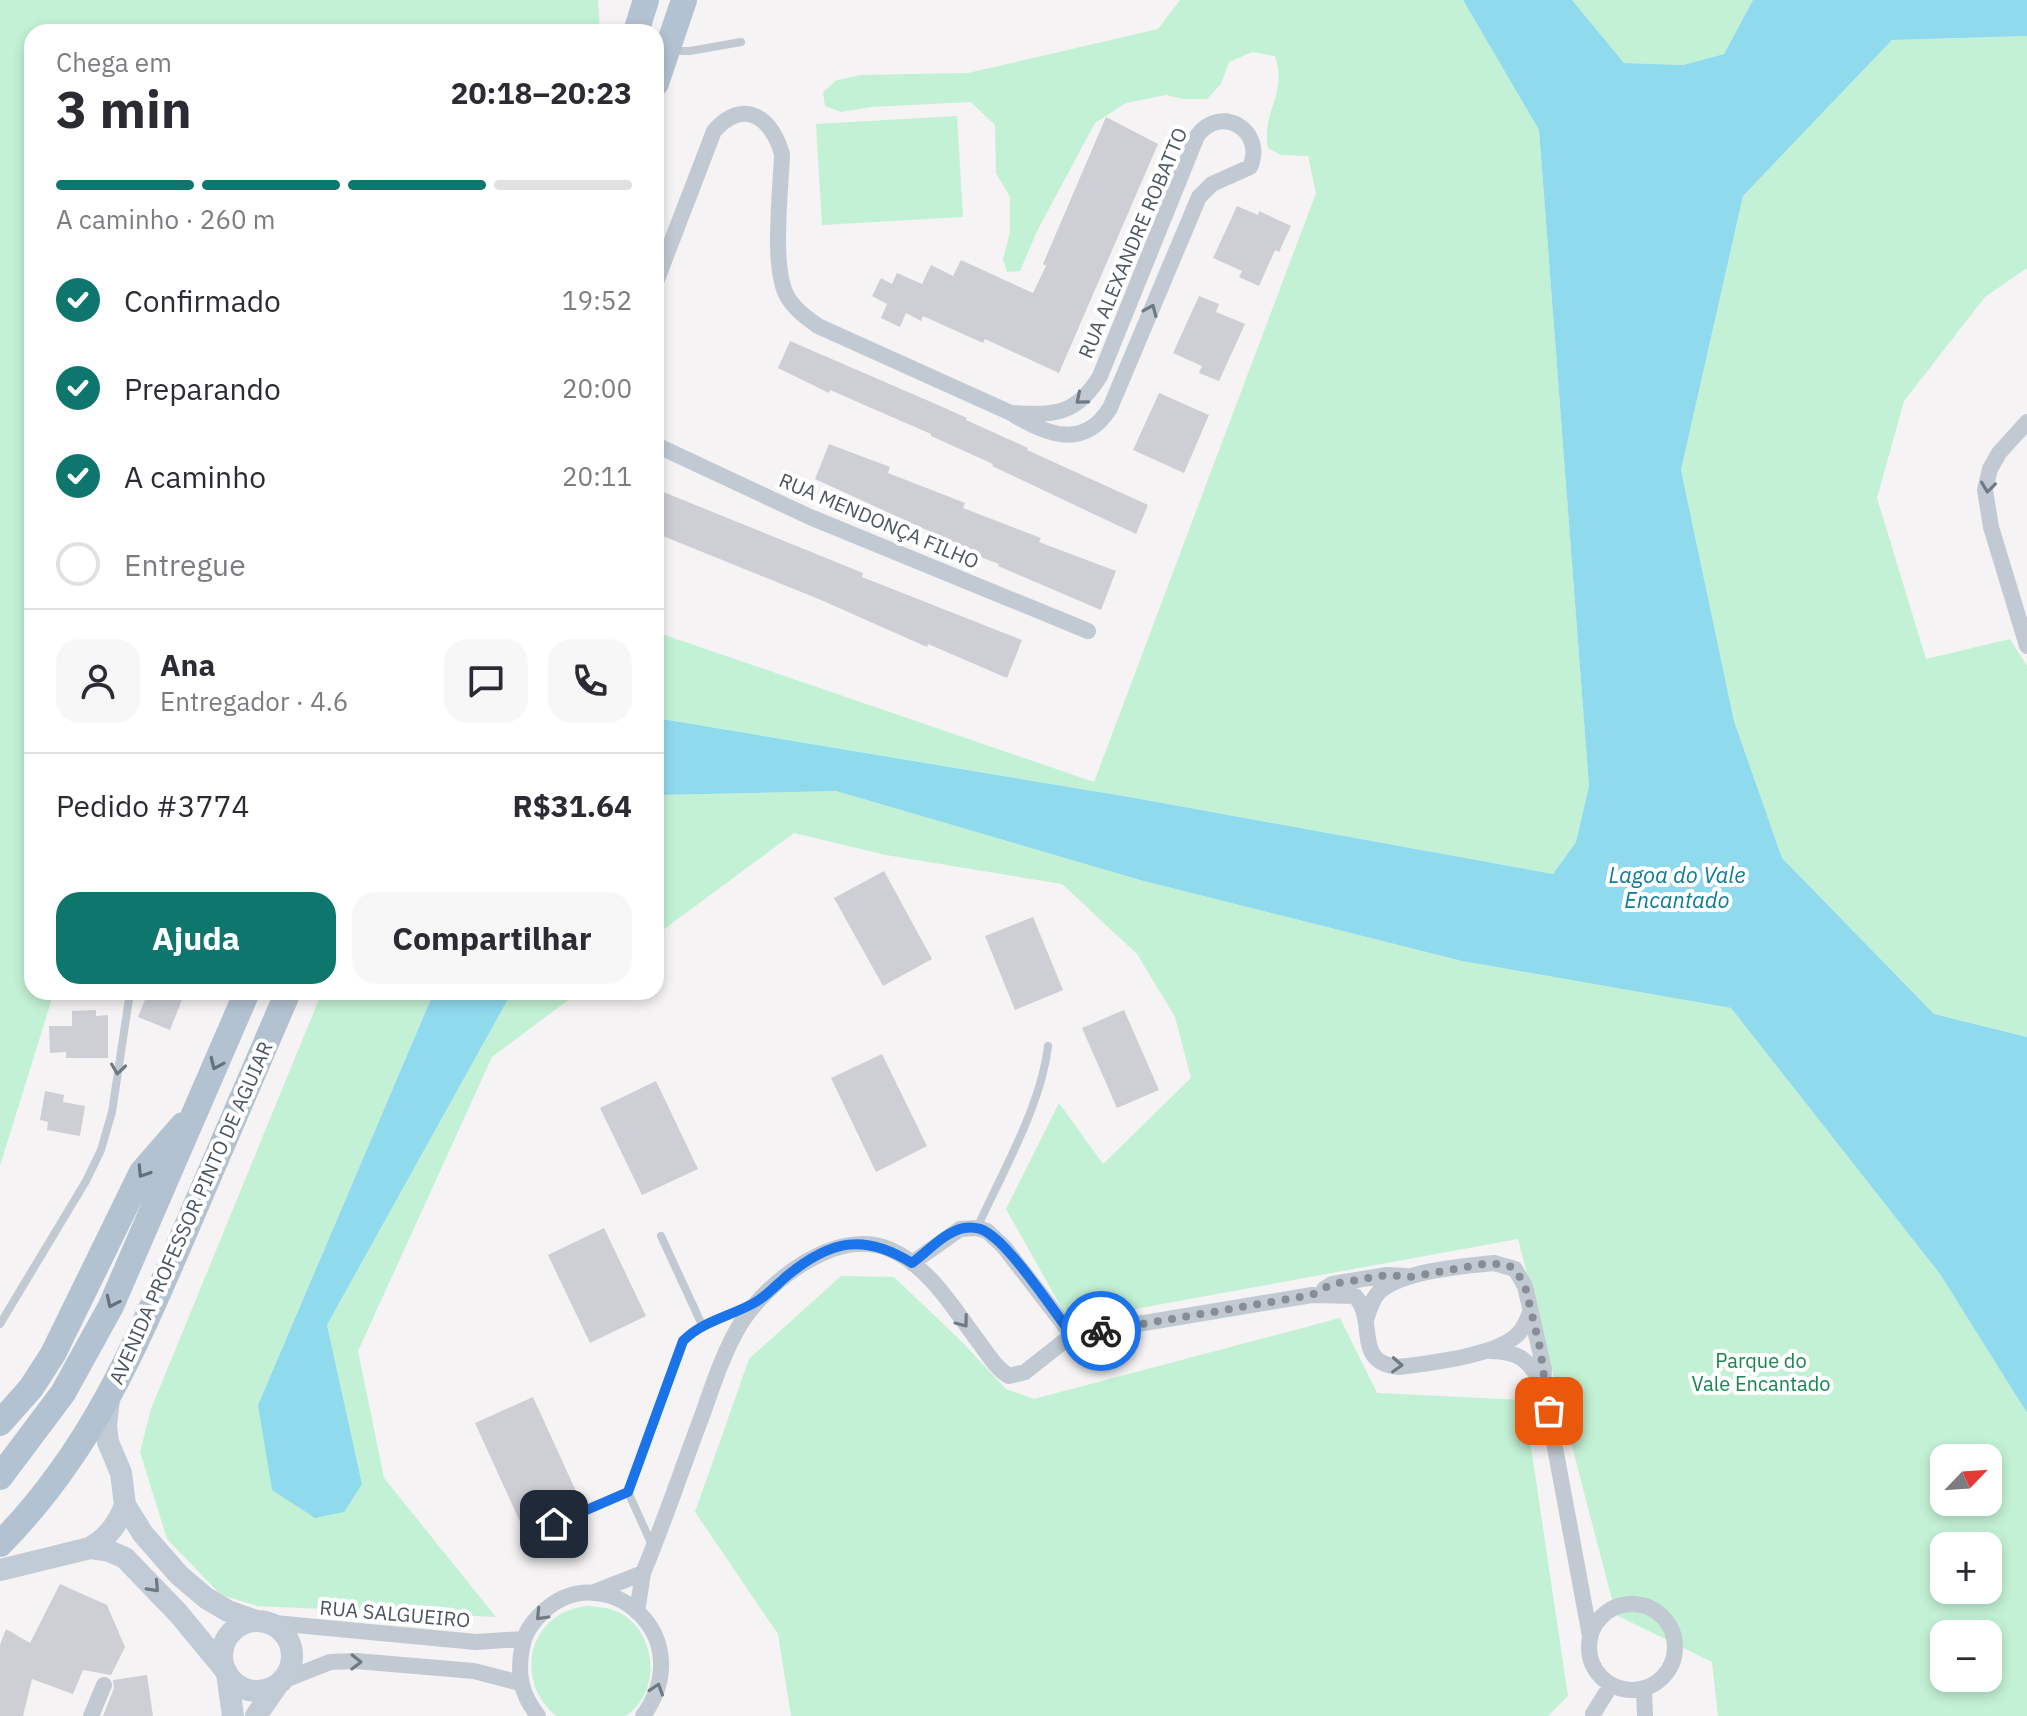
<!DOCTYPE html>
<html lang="pt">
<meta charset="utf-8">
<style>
body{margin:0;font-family:"IBM Plex Sans",sans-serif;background:#f7f7f7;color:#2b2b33;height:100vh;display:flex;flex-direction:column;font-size:30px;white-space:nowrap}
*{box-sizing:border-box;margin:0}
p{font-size:26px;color:#7c7c81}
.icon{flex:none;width:44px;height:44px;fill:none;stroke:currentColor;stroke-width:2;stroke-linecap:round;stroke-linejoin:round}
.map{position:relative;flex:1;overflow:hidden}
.panel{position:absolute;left:24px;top:24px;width:640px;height:976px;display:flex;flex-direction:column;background:#fff;border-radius:24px;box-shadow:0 4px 12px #0003}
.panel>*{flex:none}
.needle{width:52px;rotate:65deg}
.tools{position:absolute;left:1930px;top:1444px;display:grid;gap:16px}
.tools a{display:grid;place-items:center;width:72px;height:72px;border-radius:16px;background:#fff;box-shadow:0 4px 12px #0003;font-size:40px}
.pin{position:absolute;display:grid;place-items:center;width:68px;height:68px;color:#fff;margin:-34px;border-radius:16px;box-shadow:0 4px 12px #0006}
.courier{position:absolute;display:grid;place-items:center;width:80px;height:80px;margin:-40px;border:6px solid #1a73e8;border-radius:50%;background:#fff;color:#222;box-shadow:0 2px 10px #0007}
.head em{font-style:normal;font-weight:800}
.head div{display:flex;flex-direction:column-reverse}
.head{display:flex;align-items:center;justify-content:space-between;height:136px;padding:0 32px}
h1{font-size:52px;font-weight:800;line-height:60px}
.bar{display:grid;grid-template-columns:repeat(4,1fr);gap:12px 8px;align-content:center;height:96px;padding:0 32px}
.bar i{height:10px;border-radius:6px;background:#e1e1e2}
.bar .active{background:#0f766e}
.bar p{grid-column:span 4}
.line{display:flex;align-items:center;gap:20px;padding:0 32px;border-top:2px solid #e1e1e2}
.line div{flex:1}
.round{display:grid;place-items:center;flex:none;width:84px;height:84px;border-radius:24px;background:#f7f7f7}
ol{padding:0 32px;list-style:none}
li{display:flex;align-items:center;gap:24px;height:88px}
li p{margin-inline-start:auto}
li .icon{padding:8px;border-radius:50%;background:#0f766e;color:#fff;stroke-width:4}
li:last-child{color:#7c7c81}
li i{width:44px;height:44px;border:4px solid #e1e1e2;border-radius:50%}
.cta{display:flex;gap:16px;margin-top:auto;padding:16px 32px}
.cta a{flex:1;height:92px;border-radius:24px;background:#0f766e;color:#fff;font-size:32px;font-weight:800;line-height:92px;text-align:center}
.cta a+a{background:#f7f7f7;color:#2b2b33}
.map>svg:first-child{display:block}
</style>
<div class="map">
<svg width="2027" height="1716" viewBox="0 0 2027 1716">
<rect width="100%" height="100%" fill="#f5f3f3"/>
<path fill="#c3f1d5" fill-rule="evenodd" d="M0 0H598L600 32H32V992H54L0 1166Z
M1180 0H1463L1539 130 1589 786 1576 842 1553 874 1135 798 656 718V632L1094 782 1316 193 1308 156 1281 155 1268 148C1261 111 1288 95 1275 56L1252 52 1229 62 1221 84 1207 99H1183L1166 95 1126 103 1095 123 1037 231 1020 271 1007 272 1003 259 1010 232V197L996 173 995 125 971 102 871 107 841 112 825 106 823 92 837 80 861 75 968 73 1158 29Z
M1572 0H1753L1724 54 1683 65 1624 63Z
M2027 36V268L1985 297 1904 401 1877 498 1926 659 2010 639 2027 666V1037L1934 1014 1782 858 1734 721 1681 470 1743 196 1892 40Z
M957 116 963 217 822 225 816 124Z
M836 791 1140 880 1462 961 1731 1008 1940 1274 2027 1413V1716H1718L1712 1662 1616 1615 1518 1239 1069 1321 1006 1209 1059 1103 1103 1164 1191 1078 1175 1017 1137 954 1062 884 886 855 794 833 656 935V801L661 795ZM1944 1458H1988V1502H1944ZM1944 1546H1988V1590H1944ZM1944 1634H1988V1678H1944Z
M322 992H434L258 1405 362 1484 327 1325 512 992H579L492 1057 358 1351 384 1478 496 1617 258 1606 221 1595 167 1539 140 1452 151 1409Z
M841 1276 894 1277 962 1342 1006 1389 1034 1399 1340 1318 1377 1393 1524 1400 1568 1696 1548 1716H791L778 1634 695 1512 749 1359Z
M585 1606C598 1607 611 1607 622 1614 658 1636 661 1694 625 1716H557C527 1694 521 1647 551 1621 561 1612 572 1609 585 1606Z"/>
<path fill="#90daee" d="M1463 0H1572L1624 63 1683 65 1724 54 1753 0H2027V36L1892 40 1743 196 1681 470 1734 721 1782 858 1934 1014 2027 1037V1413L1940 1274 1731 1008 1462 961 1140 880 836 791 661 795 656 801V718L1135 798 1553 874 1576 842 1589 786 1539 130Z
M434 992H512L327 1325 362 1484 344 1512 315 1518 272 1490 258 1405Z"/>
<path fill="#cdcfd5" d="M1106 117 1158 144 1059 373 985 339 983 343 923 316 921 321 906 313 900 327 881 318 887 304 872 296 881 278 892 284 897 273 922 284 931 265 953 276 961 260 1033 293 1046 266 1043 264Z
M1237 206 1258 215 1259 211 1291 226 1279 252 1275 250 1259 286 1239 277 1242 271 1213 258Z
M1199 296 1219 304 1216 312 1245 324 1219 381 1199 373 1202 366 1173 353Z
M790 341 938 405 967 418 966 420 1028 448 1027 450 1148 505 1136 534 992 466 993 464 931 436V434L830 390 829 393 778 368Z
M1159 393 1209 415 1184 473 1133 450Z
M829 444 890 467 888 473 965 503 963 508 1041 538 1039 542 1116 571 1101 610 998 566 999 564 965 551 966 548 815 479Z
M656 489 863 573 862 577 1022 640 1007 678 928 644 927 647 900 635 821 600 658 534 662 525 656 522Z
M884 871 932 959 883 986 834 898Z
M1033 917 1063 990 1015 1010 985 936Z
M148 992H185L170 1030 138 1017Z
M96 1010V1016L108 1015V1058H66V1052L50 1053 49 1026H72V1011Z
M1124 1010 1159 1090 1117 1108 1082 1028Z
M882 1054 927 1146 876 1172 831 1078Z
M656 1081 698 1169 642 1195 600 1108Z
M45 1091 64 1095 63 1102 85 1106 80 1136 47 1130 48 1122 40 1120Z
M604 1228 646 1316 590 1343 548 1255Z
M533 1397 580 1500 522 1526 475 1423Z
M60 1584 107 1605 125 1647 111 1675 83 1670 73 1694 32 1679 23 1716H0V1645L6 1629 30 1643Z
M147 1675 153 1716H103L114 1688 113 1680Z"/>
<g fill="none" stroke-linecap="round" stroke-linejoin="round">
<path stroke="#c1cad2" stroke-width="8" d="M670 51H690L741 42
M977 1228C1002 1173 1041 1106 1048 1046
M661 1236 703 1327
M0 1324 86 1181 101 1150 112 1112 130 992
M530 1535 628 1492
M652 1545 628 1492 683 1341 692 1332 749 1306"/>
<path stroke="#c1cad2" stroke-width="16" d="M656 282 714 131C744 97 772 118 782 154 781 189 771 267 787 296 794 309 807 318 818 326L1011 413C1046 435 1084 450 1110 408L1199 197 1212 184 1250 167C1266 131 1221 103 1197 136L1100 376C1076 416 1054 415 1011 413
M2027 422 1999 453 1990 469 1985 490 1991 527 2027 646
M656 445 810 517 1088 631
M912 1263 960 1229 977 1228 987 1231 1004 1247 1072 1335
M1324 1289 1332 1284 1387 1275 1406 1276
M1366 1320C1369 1310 1372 1299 1379 1292 1402 1271 1464 1266 1494 1263L1515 1269 1525 1286 1544 1369 1543 1383 1590 1636
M1490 1351C1521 1352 1526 1359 1543 1383
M592 1593 643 1573
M1589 1647a43 43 0 1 1 86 0a43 43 0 1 1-86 0Z
M637 1612 643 1573C665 1520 683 1466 703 1413 714 1382 724 1351 741 1323 768 1281 837 1227 889 1249 930 1266 955 1311 981 1345 989 1356 997 1369 1009 1376L1025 1372 1072 1335 1312 1295 1355 1296C1378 1321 1352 1363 1399 1367 1429 1363 1495 1356 1517 1335 1523 1330 1527 1320 1530 1313
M264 1622 476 1642 523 1639
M282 1681 330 1662 356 1661 474 1671 520 1683
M1644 1689 1645 1716
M1593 1714 1611 1685
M91 1716 104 1685
M538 1716C521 1694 517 1675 522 1648 524 1633 532 1622 543 1612 603 1555 702 1634 643 1716"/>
<path stroke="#c1cbd6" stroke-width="22" d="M109 1399 106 1426 108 1442 121 1473 125 1505 143 1534 179 1575 206 1598 228 1611 256 1621
M90 1548C108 1537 118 1524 125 1505
M0 1570 90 1548 109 1551 125 1558 178 1613 226 1671
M222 1656a35 35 0 1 1 70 0a35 35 0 1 1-70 0Z
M227 1673 233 1716
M256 1716 278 1684"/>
<path stroke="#b3c2d1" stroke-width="26" d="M636 32 646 0
M656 83 684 0
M0 1423 31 1388 53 1354 142 1172 183 1125
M0 1477 63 1393 111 1306 247 992
M0 1544C89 1454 133 1352 182 1238 218 1156 253 1074 288 992"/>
</g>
<defs><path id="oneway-chevron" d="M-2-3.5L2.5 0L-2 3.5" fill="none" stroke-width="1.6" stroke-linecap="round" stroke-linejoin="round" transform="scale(2)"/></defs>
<g stroke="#6e7983">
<use href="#oneway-chevron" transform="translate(1151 310) rotate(-67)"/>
<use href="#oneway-chevron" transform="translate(1081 399) rotate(140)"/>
<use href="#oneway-chevron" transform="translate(1988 487) rotate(97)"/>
<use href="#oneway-chevron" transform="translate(118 1069) rotate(98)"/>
<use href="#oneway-chevron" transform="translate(963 1322) rotate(53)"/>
<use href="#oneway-chevron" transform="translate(1397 1365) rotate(3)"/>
<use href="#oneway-chevron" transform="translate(541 1615) rotate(134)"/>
<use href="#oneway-chevron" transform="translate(356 1662) rotate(1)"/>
<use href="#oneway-chevron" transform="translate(657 1689) rotate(-72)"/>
</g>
<g stroke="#64717d">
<use href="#oneway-chevron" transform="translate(216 1064) rotate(114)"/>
<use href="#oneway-chevron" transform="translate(143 1172) rotate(123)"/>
<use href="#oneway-chevron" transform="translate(112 1302) rotate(115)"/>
</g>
<use stroke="#6e7984" href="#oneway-chevron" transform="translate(154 1587) rotate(47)"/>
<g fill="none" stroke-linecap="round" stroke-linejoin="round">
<path stroke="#868d94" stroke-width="8" stroke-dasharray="0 14.4" d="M1101 1331 1312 1295 1332 1284 1387 1275 1410 1277 1483 1264H1505L1515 1269 1525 1286 1540 1348 1549 1411"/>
<path stroke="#1a73e8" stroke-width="10" d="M554 1524 628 1492 683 1341C702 1321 731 1316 754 1303 767 1296 777 1284 788 1275 831 1240 864 1233 912 1263 927 1252 946 1231 964 1228 972 1227 981 1228 988 1233 1012 1248 1053 1310 1072 1335L1101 1331"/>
</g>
<g text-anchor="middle" stroke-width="8" stroke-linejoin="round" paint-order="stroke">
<g font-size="20" fill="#4a5661" stroke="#fff">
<text transform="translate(1133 243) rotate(-67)" y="7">RUA ALEXANDRE ROBATTO</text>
<text transform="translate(879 521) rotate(23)" y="7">RUA MENDONÇA FILHO</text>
<text transform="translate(191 1213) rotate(-66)" y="7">AVENIDA PROFESSOR PINTO DE AGUIAR</text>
<text transform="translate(395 1614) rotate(5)" y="7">RUA SALGUEIRO</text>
</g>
<g font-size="20" fill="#17864f" stroke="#fff">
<text x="1761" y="1368">Parque do<tspan x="1761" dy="23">Vale Encantado</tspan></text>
</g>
<g font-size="22" font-style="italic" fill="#0c7c9b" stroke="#fff">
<text x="1677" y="883">Lagoa do Vale<tspan x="1677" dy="25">Encantado</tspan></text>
</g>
</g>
</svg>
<div class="tools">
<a><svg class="needle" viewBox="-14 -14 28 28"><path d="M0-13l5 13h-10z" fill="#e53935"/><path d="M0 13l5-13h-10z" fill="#7c7c81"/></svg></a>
<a>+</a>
<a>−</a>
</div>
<div class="pin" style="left:1549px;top:1411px;background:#ea580c"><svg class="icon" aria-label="bag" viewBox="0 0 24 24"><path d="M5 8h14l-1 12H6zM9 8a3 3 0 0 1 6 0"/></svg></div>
<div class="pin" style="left:554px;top:1524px;background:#1f2937"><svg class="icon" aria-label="home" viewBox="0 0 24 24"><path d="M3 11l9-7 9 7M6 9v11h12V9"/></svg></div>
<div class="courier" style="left:1101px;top:1331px"><svg class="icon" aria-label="bike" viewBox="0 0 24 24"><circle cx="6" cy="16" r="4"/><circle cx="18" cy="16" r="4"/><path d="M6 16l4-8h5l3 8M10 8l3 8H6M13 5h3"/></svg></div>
<section class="panel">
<div class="head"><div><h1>3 min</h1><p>Chega em</p></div><em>20:18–20:23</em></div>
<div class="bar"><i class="active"></i><i class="active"></i><i class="active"></i><i></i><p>A caminho · 260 m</p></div>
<ol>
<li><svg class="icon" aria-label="check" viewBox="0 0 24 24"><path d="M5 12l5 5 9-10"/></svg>Confirmado<p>19:52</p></li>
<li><svg class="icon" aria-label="check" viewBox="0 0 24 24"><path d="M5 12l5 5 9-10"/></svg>Preparando<p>20:00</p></li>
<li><svg class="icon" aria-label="check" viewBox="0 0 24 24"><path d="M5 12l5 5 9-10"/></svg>A caminho<p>20:11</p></li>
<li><i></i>Entregue</li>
</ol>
<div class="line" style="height:144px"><a class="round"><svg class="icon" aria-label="person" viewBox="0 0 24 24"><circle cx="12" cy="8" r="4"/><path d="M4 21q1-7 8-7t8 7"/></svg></a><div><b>Ana</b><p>Entregador · 4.6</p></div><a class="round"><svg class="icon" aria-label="chat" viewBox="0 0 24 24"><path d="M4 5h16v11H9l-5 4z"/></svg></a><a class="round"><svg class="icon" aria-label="phone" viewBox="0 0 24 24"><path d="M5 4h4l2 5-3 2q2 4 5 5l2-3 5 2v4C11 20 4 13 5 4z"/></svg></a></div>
<div class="line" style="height:104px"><div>Pedido #3774</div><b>R$31.64</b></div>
<div class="cta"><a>Ajuda</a><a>Compartilhar</a></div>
</section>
</div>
